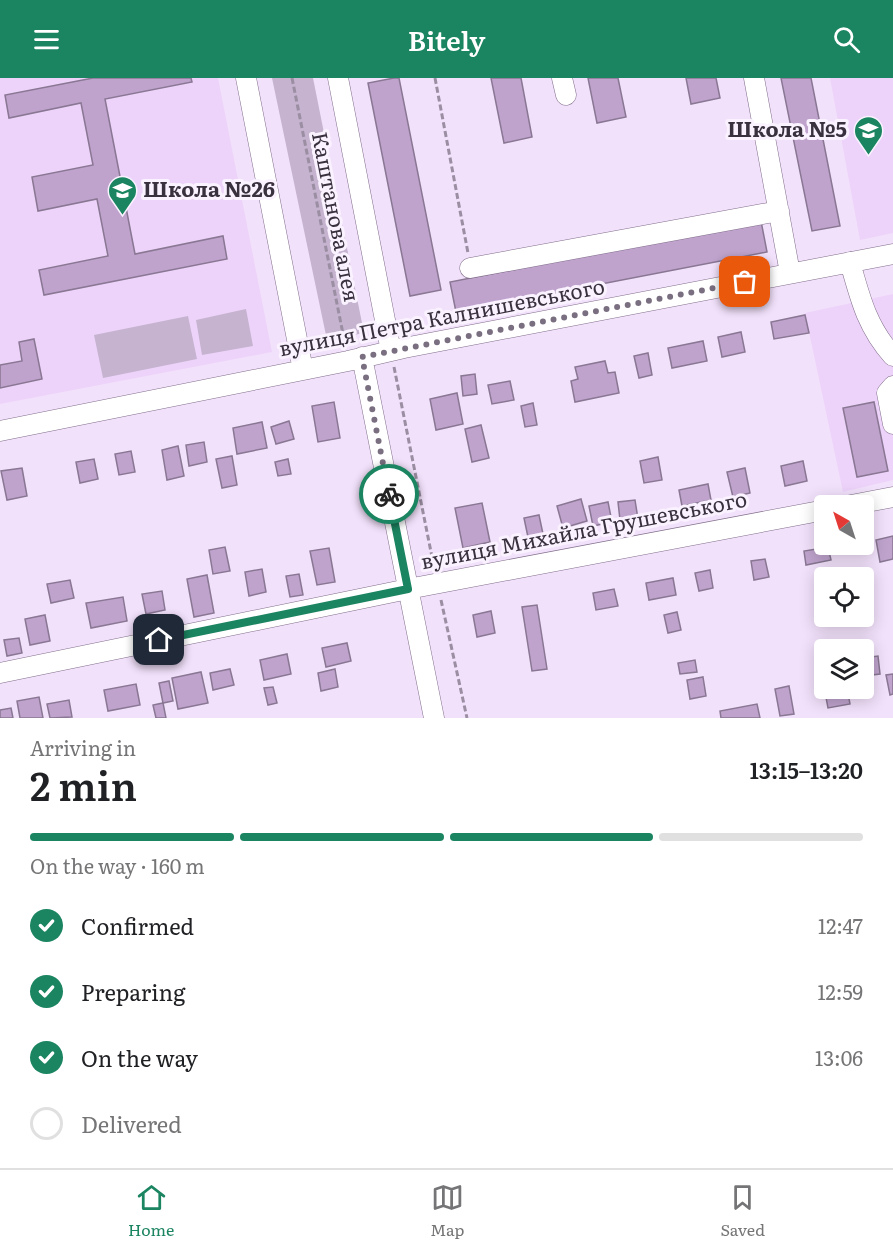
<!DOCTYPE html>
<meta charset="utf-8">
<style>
body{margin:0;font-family:Literata,serif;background:#f2f2f2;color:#202124;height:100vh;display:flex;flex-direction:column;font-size:22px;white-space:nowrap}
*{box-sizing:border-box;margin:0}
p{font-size:20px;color:#757577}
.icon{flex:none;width:33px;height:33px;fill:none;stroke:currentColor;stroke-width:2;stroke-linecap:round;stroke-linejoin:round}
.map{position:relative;height:640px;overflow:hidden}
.details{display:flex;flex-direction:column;background:#fff;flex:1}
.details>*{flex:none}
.needle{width:39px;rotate:321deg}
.controls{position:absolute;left:814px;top:417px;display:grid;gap:12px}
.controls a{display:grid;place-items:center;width:60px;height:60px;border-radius:6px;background:#fff;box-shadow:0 3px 15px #0003;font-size:30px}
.pin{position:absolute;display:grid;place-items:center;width:51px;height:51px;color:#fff;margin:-26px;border-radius:12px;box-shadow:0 3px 9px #0006}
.courier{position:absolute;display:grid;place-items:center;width:60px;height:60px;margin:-30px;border:4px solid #1b8460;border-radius:50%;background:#fff;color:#222;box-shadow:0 2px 8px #0007}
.head em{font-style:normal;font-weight:600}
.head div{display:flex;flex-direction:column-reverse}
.head{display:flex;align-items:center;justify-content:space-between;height:102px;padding:0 30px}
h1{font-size:39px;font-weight:600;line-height:45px}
.bar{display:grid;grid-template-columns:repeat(4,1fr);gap:9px 6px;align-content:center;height:72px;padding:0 30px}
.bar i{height:8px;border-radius:4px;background:#e0e0e0}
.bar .selected{background:#1b8460}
.bar p{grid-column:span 4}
ol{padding:0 30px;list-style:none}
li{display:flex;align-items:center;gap:18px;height:66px}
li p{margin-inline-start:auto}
li .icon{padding:6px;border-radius:50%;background:#1b8460;color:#fff;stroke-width:4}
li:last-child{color:#757577}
li i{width:33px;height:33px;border:3px solid #e0e0e0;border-radius:50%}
header{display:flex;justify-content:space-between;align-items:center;height:78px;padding:0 30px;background:#1b8460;color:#fff;font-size:27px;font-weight:600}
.tabs{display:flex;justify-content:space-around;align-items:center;height:84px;border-top:2px solid #e0e0e0;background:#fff;font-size:16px;color:#757577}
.tabs a{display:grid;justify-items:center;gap:3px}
.tabs .selected{color:#1b8460}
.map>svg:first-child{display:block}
</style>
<header><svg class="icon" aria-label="menu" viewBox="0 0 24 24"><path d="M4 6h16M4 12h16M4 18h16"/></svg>Bitely<svg class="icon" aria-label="search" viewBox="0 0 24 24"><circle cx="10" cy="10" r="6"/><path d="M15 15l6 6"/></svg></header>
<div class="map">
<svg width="893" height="640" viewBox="0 0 893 640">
<rect width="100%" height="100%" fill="#f2e1fb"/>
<path fill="#edd3fa" d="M0 0H218L272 274 0 326Z
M830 0H893V155L860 162Z
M893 216V402L843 414 805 235Z"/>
<path fill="#c5b3cf" d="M272 0H313L364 255 327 262Z
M246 231 253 268 202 277 196 242Z
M188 238 197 281 103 300 94 257Z"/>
<path fill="#bfa3cd" stroke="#897793" stroke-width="1.5" d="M93 0H191L192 4 105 21 135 176 223 158 227 181 44 217 39 192 108 178 97 121 38 133 32 99 93 87 81 25 9 40 5 17Z
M394 0H399L441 212 410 218 368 5Z
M491 0H521L532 59 504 65Z
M588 0H618L626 39 597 45Z
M686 0H716L720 20 691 26Z
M781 0H811L840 148 812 153Z
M761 143 767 174 456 234 450 204Z
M805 237 809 255 774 261 771 244Z
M741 254 745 274 722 279 718 259Z
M34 261 42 301 0 310V287L22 283 19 264Z
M703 263 707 283 672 290 668 270Z
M648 275 652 297 639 300 634 278Z
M605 283 608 295 615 294 619 315 575 324 571 303 578 301 575 289Z
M475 296 477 316 463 318 461 298Z
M510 303 514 322 492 326 488 307Z
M457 315 463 346 436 352 430 321Z
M334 324 340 360 318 364 312 328Z
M874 324 888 393 857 399 843 330Z
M533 325 537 347 525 349 521 328Z
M289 343 294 361 276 366 271 349Z
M262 344 267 370 237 376 233 350Z
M481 347 489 380 472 384 465 351Z
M204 364 207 384 189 388 186 367Z
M178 368 184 398 167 402 162 372Z
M131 373 135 394 119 397 115 376Z
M232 378 237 407 222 410 216 381Z
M658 379 662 402 644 405 640 383Z
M94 381 98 401 80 405 76 384Z
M288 381 291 396 278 398 275 384Z
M803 383 807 403 785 408 781 388Z
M22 390 27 418 7 422 1 393Z
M745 390 750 415 733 419 727 394Z
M708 406 711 422 682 428 679 412Z
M581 421 587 443 563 450 557 428Z
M635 422 638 441 620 442 618 424Z
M608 424 612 444 593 448 589 428Z
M482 425 490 464 463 470 455 430Z
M539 437 543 456 528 459 524 440Z
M893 458V481L880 484 876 462Z
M225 469 230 493 213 496 209 472Z
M828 469 831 482 806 487 804 473Z
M329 470 335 504 317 507 310 473Z
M765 481 769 499 754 502 751 483Z
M262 491 266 514 249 518 245 494Z
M710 492 713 510 699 513 695 495Z
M299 496 303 517 290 519 286 498Z
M207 497 214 535 194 539 187 501Z
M673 500 676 517 649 522 646 505Z
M70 502 74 520 51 525 47 506Z
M614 511 618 528 596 532 593 515Z
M162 513 165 532 146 536 142 516Z
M123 519 127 543 91 550 86 525Z
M537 527 547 591 532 593 522 529Z
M491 533 495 555 477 559 473 537Z
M677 534 681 552 668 555 664 537Z
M45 537 50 563 30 567 25 541Z
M19 560 22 575 7 578 4 562Z
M347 565 351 583 326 589 322 570Z
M287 576 291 596 264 602 260 582Z
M878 578 880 596 864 598V580Z
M695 582 697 594 680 596 678 585Z
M230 591 234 607 213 612 210 595Z
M335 591 338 609 321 613 318 595Z
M201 594 208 625 178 631 172 600Z
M893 596V616L890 617 886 597Z
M703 599 706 618 690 621 687 602Z
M169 603 173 623 163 625 159 605Z
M136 606 140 627 108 633 104 612Z
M789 608 794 636 780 638 775 611Z
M273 609 277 625 268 627 264 610Z
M824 609 825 610H847L850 626 828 630Z
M39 619 43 640H20L17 623Z
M69 622 72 639 50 640 47 626Z
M163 625 166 640H156L153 627Z
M757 626 760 640H721L720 633Z
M11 630 13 640H0V632Z"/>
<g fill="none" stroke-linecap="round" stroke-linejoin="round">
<defs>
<path id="minor" d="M246 0 303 292
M338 0 391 273
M562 0 566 17
M754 0 790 195
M850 184C860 220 867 249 893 278
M470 190 779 133
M362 279 434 640
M893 308 887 315 893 346
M0 353 348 283 404 270 893 176
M846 428 893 419
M0 595 408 511 825 432"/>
</defs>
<use href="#minor" stroke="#816e8a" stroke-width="21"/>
<path stroke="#9b8ea2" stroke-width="3" stroke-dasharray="6 3" stroke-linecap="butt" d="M292 0 345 266
M435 0 468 175
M394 289 434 489
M441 522 467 640"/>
<use href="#minor" stroke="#fff" stroke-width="20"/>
</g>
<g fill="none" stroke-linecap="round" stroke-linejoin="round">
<path stroke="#7a6f80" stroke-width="6" stroke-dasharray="0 10.8" d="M389 416 362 279 745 204"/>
<path stroke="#1b8460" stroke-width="8" d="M159 562 408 511 389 416"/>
</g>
<defs>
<symbol id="school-pin" viewBox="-11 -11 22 30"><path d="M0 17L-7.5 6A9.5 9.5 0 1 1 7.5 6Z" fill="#1b8460" stroke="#faf2ff"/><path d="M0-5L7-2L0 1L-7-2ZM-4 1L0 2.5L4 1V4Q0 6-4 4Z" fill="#fff"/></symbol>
</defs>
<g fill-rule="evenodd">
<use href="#school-pin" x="852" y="36" width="33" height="45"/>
<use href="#school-pin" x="106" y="96" width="33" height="45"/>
</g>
<g text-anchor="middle" stroke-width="6" stroke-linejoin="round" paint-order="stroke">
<g font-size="21" font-weight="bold" fill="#39313d" stroke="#faf2ff" text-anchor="end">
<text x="847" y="59">Школа №5</text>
<text x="143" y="119" text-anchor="start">Школа №26</text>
</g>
<g font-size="21" fill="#39313d" stroke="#faf2ff">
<text transform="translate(335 139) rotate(79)" y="7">Каштанова алея</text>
<text transform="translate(442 240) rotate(-11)" y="7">вулиця Петра Калнишевського</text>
<text transform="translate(584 453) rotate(-11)" y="7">вулиця Михайла Грушевського</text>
</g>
</g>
</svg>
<div class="controls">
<a><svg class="needle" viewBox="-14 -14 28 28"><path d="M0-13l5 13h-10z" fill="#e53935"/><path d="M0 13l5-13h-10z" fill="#757577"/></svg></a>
<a><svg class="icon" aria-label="locate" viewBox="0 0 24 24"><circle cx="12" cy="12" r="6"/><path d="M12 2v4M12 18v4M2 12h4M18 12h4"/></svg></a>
<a><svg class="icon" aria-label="layers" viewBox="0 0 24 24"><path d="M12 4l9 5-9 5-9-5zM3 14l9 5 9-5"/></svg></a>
</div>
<div class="pin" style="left:745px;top:204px;background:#ea580c"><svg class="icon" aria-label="bag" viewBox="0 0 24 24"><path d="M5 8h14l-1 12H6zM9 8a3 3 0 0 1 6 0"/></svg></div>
<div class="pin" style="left:159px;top:562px;background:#1f2937"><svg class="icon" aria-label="home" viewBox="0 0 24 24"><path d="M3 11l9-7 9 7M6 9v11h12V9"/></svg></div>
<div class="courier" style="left:389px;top:416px"><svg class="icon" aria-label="bike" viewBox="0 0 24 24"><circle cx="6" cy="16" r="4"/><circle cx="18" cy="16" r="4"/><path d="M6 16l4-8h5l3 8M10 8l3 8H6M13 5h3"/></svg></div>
</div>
<section class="details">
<div class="head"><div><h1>2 min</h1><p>Arriving in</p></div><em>13:15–13:20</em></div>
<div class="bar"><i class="selected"></i><i class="selected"></i><i class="selected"></i><i></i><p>On the way · 160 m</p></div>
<ol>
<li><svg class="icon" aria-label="check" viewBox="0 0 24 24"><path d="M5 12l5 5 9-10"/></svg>Confirmed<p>12:47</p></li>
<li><svg class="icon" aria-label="check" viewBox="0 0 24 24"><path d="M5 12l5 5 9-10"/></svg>Preparing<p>12:59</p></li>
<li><svg class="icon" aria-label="check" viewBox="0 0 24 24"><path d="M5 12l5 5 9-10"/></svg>On the way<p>13:06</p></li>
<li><i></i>Delivered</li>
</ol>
</section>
<nav class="tabs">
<a class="selected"><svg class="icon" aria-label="home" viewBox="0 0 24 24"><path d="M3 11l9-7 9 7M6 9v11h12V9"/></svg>Home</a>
<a><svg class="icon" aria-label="map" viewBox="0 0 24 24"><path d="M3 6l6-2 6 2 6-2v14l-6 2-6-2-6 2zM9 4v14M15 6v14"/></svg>Map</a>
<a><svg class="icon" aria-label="saved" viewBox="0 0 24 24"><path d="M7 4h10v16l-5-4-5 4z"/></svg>Saved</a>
</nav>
